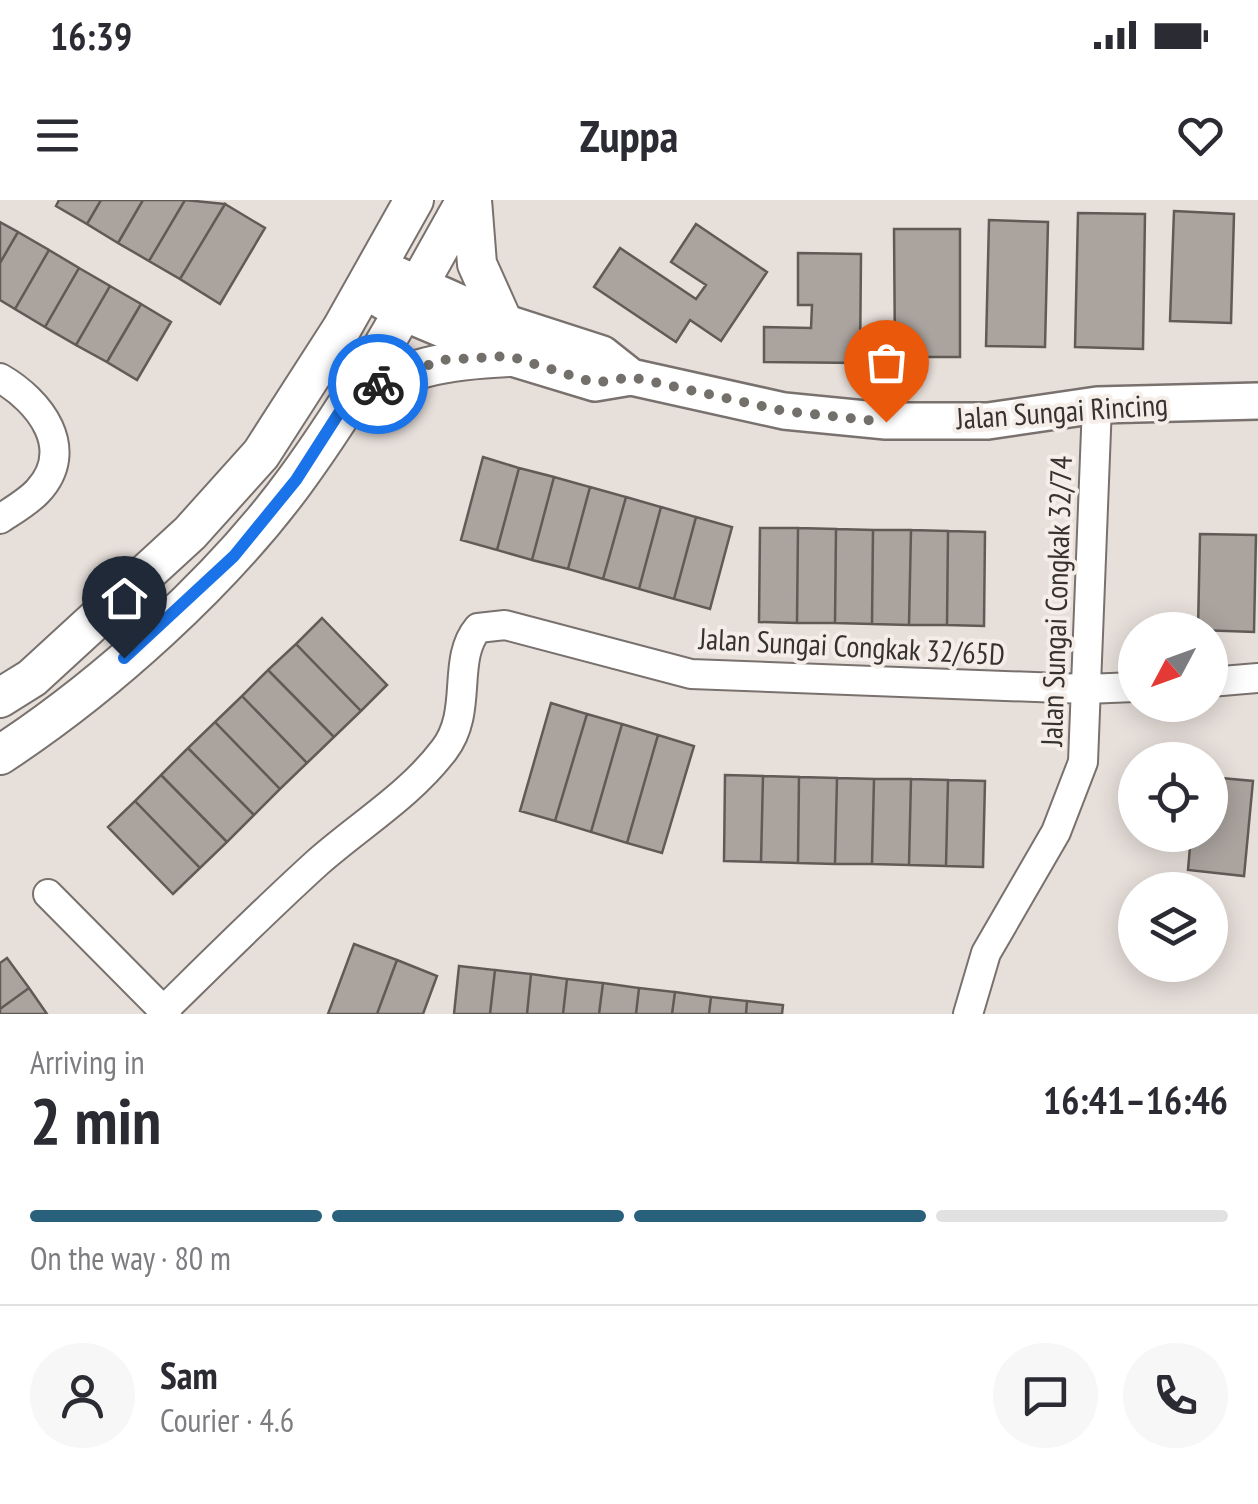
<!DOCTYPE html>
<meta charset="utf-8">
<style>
body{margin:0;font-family:"PT Sans Narrow",sans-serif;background:#f7f7f7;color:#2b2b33;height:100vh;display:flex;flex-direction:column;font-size:38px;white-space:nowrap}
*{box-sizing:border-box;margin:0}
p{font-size:32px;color:#7c7c81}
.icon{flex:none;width:55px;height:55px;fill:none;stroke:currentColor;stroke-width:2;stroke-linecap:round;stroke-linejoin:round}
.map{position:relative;height:814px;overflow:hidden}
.panel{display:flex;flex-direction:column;background:#fff;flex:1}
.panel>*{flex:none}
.needle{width:65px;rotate:229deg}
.controls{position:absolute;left:1118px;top:412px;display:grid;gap:20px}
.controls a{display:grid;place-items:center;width:110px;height:110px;border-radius:50%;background:#fff;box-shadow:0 5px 25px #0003;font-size:50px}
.pin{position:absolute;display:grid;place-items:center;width:85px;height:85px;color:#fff;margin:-102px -42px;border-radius:50% 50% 50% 0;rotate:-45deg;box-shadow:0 0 10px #0007}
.pin .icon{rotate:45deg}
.courier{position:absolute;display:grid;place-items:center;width:100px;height:100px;margin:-50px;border:8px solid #1a73e8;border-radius:50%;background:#fff;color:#222;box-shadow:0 2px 12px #0007}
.summary em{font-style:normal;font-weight:600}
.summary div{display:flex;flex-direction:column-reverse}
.summary{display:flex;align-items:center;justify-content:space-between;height:170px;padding:0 30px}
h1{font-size:65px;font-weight:600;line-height:75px}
.bar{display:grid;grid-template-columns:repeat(4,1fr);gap:15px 10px;align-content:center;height:120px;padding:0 30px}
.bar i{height:12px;border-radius:8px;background:#e1e1e2}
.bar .current{background:#29607b}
.bar p{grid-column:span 4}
.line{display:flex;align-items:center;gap:25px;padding:0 30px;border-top:2px solid #e1e1e2}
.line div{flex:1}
.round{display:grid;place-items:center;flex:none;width:105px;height:105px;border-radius:52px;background:#f7f7f7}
.status{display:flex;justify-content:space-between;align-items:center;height:70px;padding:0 50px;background:#fff;direction:ltr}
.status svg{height:28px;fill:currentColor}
header{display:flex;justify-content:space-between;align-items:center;height:130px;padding:0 30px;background:#fff;font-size:45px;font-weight:600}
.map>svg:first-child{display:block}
</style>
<div class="status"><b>16:39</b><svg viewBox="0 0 49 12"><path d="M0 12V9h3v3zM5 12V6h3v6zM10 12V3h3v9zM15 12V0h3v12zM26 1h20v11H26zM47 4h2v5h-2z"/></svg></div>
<header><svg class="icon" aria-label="menu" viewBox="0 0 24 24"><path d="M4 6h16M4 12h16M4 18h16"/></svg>Zuppa<svg class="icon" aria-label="heart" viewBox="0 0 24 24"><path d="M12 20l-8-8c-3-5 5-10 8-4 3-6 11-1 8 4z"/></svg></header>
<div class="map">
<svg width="1258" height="814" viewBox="0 0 1258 814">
<rect width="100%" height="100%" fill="#e7dfda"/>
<path fill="#aaa39e" stroke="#615b56" stroke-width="2.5" d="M59 0H101L87 24 56 6Z
M101 0H143L118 43 87 24Z
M143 0H185L149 61 118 43Z
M185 0 225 4 180 79 149 61Z
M225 4 265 28 220 104 180 79Z
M1174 11 1234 14 1231 123 1170 121Z
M1078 13 1145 14 1143 149 1075 147Z
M989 20 1048 22 1045 147 986 146Z
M0 22 18 32 0 63Z
M696 24 767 72 721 141 690 120 676 142 594 87 620 48 696 99 706 85 671 62Z
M894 29H960V157H895Z
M18 32 49 50 15 109 0 100V63Z
M49 50 79 68 45 127 15 109Z
M798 53 861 54 860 163 764 162V127L811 128 812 105H798Z
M79 68 110 86 76 145 45 127Z
M110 86 141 104 107 162 76 145Z
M141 104 171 122 137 180 107 162Z
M483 257 519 268 497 350 461 340Z
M519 268 554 277 532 360 497 350Z
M554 277 590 287 568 369 532 360Z
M590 287 626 297 603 379 568 369Z
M626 297 661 307 639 389 603 379Z
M661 307 696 317 674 399 639 389Z
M696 317 732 327 710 409 674 399Z
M760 328H798L797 423 759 422Z
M798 328 836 329 835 423H797Z
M836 329 873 330 872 424 835 423Z
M873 330H911L909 425 872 424Z
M911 330 948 331 947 425H909Z
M948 331 985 332 984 426 947 425Z
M1200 334 1256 335 1254 432 1198 430Z
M322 418 387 485 361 511 296 444Z
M296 444 361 511 334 537 268 470Z
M268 470 334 537 307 563 242 496Z
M242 496 307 563 280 589 215 522Z
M551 503 587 514 555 621 520 611Z
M587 514 622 524 591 632 555 621Z
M215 522 280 589 254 615 188 548Z
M622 524 658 535 627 643 591 632Z
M658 535 694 546 662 653 627 643Z
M188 548 254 615 227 642 161 575Z
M161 575 227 642 200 668 135 601Z
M725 575 763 576 761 662 724 661Z
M763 576 799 577 798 663 761 662Z
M799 577 837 578 835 664 798 663Z
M1210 577 1253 581 1244 676 1188 670 1191 635H1210Z
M837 578 874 579 872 664H835Z
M874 579H911L909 665 872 664Z
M911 579 948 580 946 666 909 665Z
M948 580 985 581 983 667 946 666Z
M135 601 200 668 173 694 108 627Z
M354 744 397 760 377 814H328Z
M7 758 29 788 0 809V763Z
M397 760 437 776 423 814H377Z
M459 766 495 770 490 814H454Z
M495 770 531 774 527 814H490Z
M531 774 567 779 563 814H527Z
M567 779 603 783 599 814H563Z
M603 783 639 788 636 814H599Z
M29 788 47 814H0V809Z
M639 788 675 792 672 814H636Z
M675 792 711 797 709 814H672Z
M711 797 747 801 746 814H709Z
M747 801 783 805 782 814H746Z"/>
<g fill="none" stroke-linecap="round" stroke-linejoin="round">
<defs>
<path id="minor" d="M0 178C40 201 77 249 38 291 28 302 12 311 0 319
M1210 482 1258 478
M48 694 167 814
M163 811C214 761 265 710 318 662 360 625 410 595 444 550 474 511 451 460 478 428L505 425 691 474 1086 489 1135 487
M968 814 986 753 1056 632 1083 562 1097 205"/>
<path id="tertiary" d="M377 66 503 122 602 154 631 177
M364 90 402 112 509 157 595 183 631 177 784 211 886 221H988L1097 205 1258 201"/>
<path id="secondary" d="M472 0 477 64 503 122
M350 199C410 167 442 160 509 157
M0 498 32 478 190 333 261 254 342 128 414 0
M0 555C104 487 221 382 295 281 360 192 413 95 466 0"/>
</defs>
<use href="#minor" stroke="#78716d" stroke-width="32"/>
<use href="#tertiary" stroke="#78716d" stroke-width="40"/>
<use href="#secondary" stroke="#78716d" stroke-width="42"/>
<use href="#minor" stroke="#fff" stroke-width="28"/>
<use href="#tertiary" stroke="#fff" stroke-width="35"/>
<use href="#secondary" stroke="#fff" stroke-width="38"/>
</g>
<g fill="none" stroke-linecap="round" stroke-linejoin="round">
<path stroke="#736f6b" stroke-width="10" stroke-dasharray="0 18" d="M378 184 442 160 509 156 595 183 631 177 784 211 886 222"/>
<path stroke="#1a73e8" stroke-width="12" d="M124 458 234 356 296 280 346 202 378 184"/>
</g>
<g text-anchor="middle" stroke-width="8" stroke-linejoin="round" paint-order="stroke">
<g font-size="30" fill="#35322f" stroke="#f5ede7">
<text transform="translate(1062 212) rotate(-4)" y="10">Jalan Sungai Rincing</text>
<text transform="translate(1057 401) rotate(-88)" y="10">Jalan Sungai Congkak 32/74</text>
<text transform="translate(852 447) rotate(3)" y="10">Jalan Sungai Congkak 32/65D</text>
</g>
</g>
</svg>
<div class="controls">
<a><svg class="needle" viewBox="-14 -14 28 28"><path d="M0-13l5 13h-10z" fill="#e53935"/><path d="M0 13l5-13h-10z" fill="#7c7c81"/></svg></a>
<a><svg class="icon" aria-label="locate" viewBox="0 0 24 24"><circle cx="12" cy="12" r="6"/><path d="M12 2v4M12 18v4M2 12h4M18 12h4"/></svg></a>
<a><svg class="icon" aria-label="layers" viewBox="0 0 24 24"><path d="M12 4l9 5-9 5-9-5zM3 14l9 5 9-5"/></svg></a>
</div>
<div class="pin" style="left:886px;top:222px;background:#ea580c"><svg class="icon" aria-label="bag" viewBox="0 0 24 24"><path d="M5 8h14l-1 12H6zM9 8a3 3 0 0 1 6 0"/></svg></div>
<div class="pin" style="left:124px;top:458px;background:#1f2937"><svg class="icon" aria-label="home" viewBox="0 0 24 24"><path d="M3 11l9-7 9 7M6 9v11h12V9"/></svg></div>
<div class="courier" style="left:378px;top:184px"><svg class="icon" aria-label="bike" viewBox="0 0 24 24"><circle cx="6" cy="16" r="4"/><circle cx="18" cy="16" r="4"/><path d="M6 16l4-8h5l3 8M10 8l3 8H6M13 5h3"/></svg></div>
</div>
<section class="panel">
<div class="summary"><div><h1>2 min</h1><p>Arriving in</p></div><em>16:41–16:46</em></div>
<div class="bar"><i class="current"></i><i class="current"></i><i class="current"></i><i></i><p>On the way · 80 m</p></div>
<div class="line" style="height:180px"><a class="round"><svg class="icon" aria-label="person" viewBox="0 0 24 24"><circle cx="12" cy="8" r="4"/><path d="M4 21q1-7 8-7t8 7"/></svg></a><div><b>Sam</b><p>Courier · 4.6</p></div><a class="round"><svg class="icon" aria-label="chat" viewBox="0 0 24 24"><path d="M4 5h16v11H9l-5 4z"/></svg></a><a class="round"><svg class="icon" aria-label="phone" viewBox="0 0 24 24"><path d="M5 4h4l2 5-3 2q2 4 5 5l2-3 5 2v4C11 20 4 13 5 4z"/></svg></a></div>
</section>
